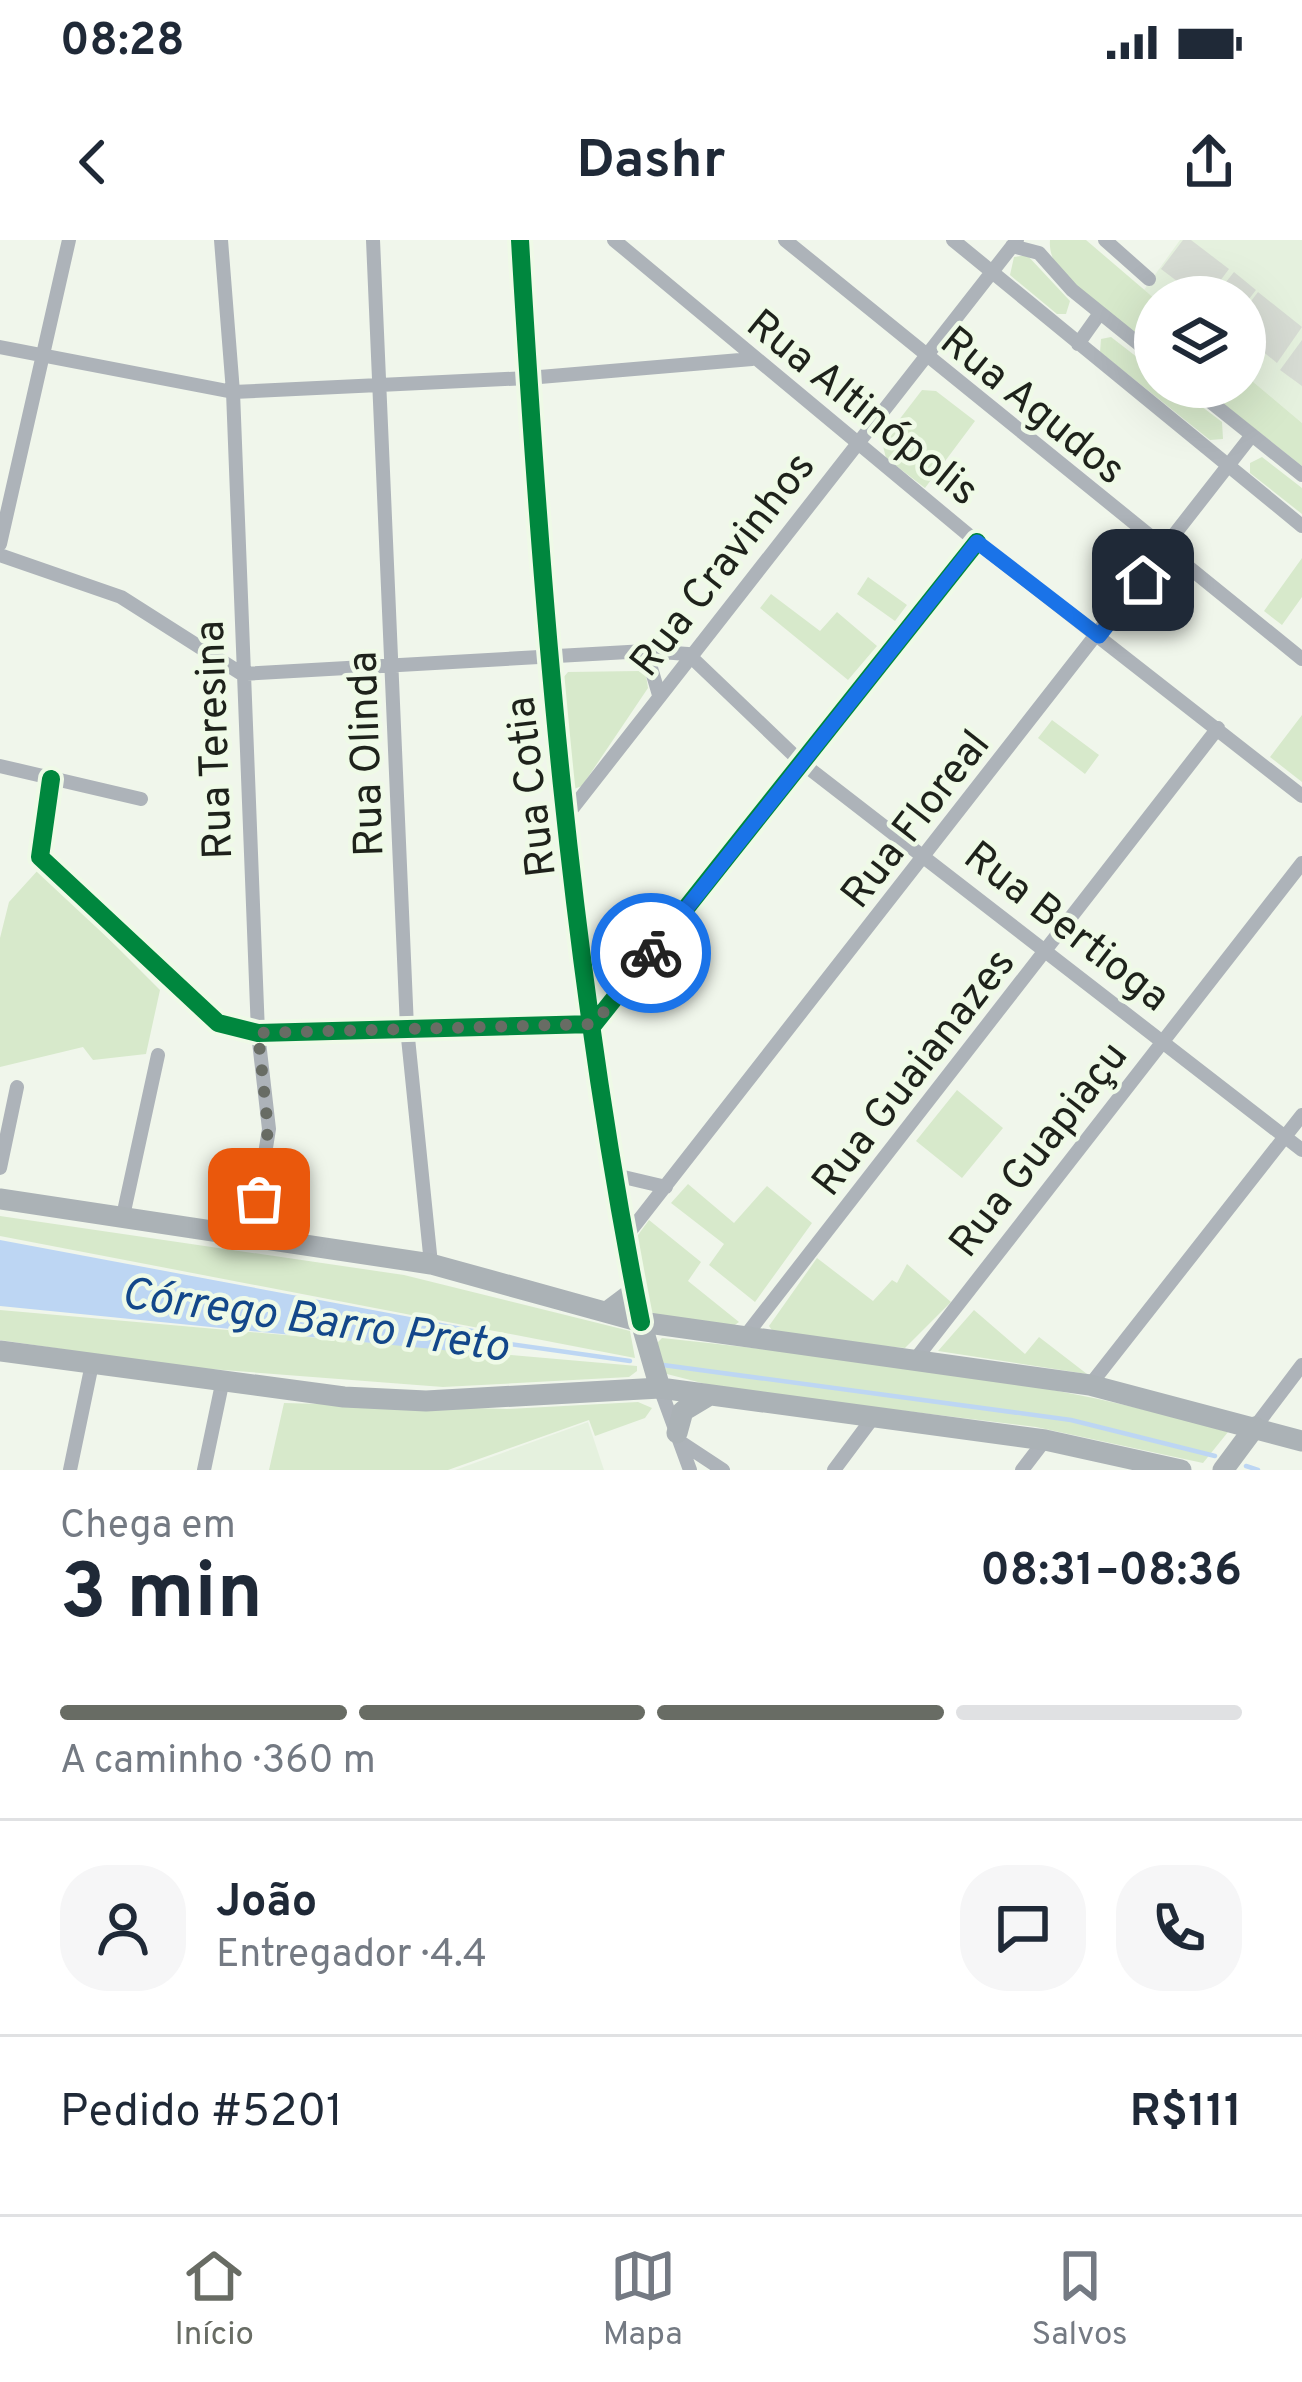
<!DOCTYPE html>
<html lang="pt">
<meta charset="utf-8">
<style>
body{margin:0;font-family:Overpass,sans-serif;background:#f6f6f7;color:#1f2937;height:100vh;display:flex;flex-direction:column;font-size:45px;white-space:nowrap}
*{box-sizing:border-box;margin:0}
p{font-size:39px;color:#747a83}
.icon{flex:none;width:66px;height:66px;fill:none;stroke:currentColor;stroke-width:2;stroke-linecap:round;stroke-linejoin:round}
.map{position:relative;height:1230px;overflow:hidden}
.side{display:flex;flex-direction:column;background:#fff;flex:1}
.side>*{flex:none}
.fabs{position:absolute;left:1134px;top:36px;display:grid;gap:24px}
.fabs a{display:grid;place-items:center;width:132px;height:132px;border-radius:50%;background:#fff;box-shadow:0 12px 48px #0002;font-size:60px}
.pin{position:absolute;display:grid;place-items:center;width:102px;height:102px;color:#fff;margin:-51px;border-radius:24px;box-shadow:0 6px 18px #0006}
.courier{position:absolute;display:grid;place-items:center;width:120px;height:120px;margin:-60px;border:9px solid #1a73e8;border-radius:50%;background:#fff;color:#222;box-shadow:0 3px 15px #0007}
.overview em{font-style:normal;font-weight:700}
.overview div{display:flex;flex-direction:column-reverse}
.overview{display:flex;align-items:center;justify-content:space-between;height:204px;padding:0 60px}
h1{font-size:78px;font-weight:700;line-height:90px}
.bar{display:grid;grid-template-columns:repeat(4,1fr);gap:18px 12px;align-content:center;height:144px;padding:0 60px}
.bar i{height:15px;border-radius:9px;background:#e0e1e3}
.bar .on{background:#686c64}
.bar p{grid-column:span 4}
.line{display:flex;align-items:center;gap:30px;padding:0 60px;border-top:3px solid #e0e1e3}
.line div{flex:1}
.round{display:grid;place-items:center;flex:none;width:126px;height:126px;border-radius:48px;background:#f6f6f7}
.status{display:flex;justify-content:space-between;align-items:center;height:84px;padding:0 60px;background:#fff;direction:ltr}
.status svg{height:33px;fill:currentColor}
header{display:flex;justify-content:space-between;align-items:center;height:156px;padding:0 60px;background:#fff;font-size:54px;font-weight:700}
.tabs{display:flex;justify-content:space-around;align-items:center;height:168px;border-top:3px solid #e0e1e3;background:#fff;font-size:33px;color:#747a83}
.tabs a{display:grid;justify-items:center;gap:6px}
.tabs .on{color:#686c64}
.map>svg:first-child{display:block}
</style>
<div class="status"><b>08:28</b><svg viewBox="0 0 49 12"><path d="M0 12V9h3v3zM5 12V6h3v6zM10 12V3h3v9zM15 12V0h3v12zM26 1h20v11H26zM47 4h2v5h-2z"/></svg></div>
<header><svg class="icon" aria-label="back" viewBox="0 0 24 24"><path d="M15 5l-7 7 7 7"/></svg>Dashr<svg class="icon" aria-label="share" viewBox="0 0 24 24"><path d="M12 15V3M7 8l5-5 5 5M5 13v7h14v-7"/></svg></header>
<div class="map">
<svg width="1302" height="1230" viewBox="0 0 1302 1230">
<rect width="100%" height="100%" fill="#f0f6eb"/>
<path fill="#e5f1de" d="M1180 0H1302V183L1245 135V57L1155 59 1144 50Z
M588 1182 604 1230H455Z"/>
<path fill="#d7e9cb" d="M1050 0H1086L1155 59V110C1124 85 1046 44 1050 0Z
M1027 15 1070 61 1066 74H1057L1010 35 1014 17Z
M1111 97 1155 131V147H1176L1222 182 1223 199 1210 200 1100 112 1101 99Z
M1245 135 1302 183V226L1202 147H1245Z
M922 150 936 151 975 181 925 248 886 218 882 202Z
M1262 217 1302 248V274L1250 233V223Z
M1302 318V357L1282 385 1264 371Z
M868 337 907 365 895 381 857 354Z
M771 354 820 391 837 372 877 406 848 440 760 368Z
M639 431 646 435 648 448 582 546 574 549 569 544 557 445 568 432Z
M1302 475V542L1270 517Z
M1052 480 1099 515 1085 534 1038 498Z
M39 629 160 750 146 814 93 820 83 807 0 827V698L9 662Z
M957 850 1003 888 962 938 916 901Z
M688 944 734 983 767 946 812 983 755 1062 709 1025 724 1004 671 963Z
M0 976 404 1035 630 1091 635 1118 0 996Z
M649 980 701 1022 688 1041 739 1082 729 1089 651 1077 635 999Z
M817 1018 873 1061 892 1040 897 1043 907 1024 951 1062 905 1108 776 1096 769 1086Z
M0 1070 637 1126V1131L629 1137 443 1147 184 1127 0 1100Z
M974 1070 1025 1114 1039 1097 1087 1134 938 1111Z
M662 1098C853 1119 1043 1137 1228 1192L1203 1223 1036 1187 725 1149 663 1133 657 1103Z
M638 1162 652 1168 645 1178 595 1196 589 1180 448 1230H269L284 1163 507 1169Z"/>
<path fill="#bdd6f3" d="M0 1000 485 1091 483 1114 0 1066Z"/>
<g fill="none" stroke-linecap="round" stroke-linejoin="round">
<path stroke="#bdd6f3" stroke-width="4.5" d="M482 1100 630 1121
M663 1125 1071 1180 1215 1216
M1246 1226 1258 1230"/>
</g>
<path fill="#d7dcd4" d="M1183 0H1191L1229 29 1208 57H1198L1161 29Z
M1234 32 1256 50 1245 64V57H1214Z
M1258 52 1302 87 1277 123 1245 97V69Z
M1302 100V146L1280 130Z"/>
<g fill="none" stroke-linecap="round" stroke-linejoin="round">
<path stroke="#adb3b9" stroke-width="14" d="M221 0 233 152 258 793 269 889 252 995
M373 0 407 788 431 1024
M520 0C541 361 570 727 641 1082
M614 0 977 302 1302 556
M785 0 1302 419
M953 0 1302 286
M1105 0 1149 39
M1012 6 1039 13 1072 50 1155 117
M1078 104 1100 73
M0 107 233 152 528 138 752 119
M1192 147 1302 235
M0 304 69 0
M0 315 121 357 242 434 646 411 688 414
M646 411 659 455
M688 414 802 523 1302 910
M0 526 141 559
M51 539 40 617 218 783 258 793 594 784 977 302
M568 574 1017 0
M0 928 17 847
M615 935 666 947
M123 976 158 815
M624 999 1252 195
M743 1099 1218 488
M914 1121 1302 623
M1090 1145 1302 875
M660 1148 690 1230
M1255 1187 1302 1125
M682 1203 723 1230
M70 1230 92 1124
M204 1230 222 1144
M834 1230 875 1175
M1022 1230 1045 1200"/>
<path stroke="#abb2b6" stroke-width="21" d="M0 959 431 1024 641 1082 1090 1145 1302 1201
M607 1072 635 1051
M641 1082 660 1148
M0 1111 344 1157 426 1161 660 1148 1045 1200 1181 1230
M677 1193 683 1171 708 1156
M1223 1230 1255 1187"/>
<defs>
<path id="cycleway" d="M520 0C541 361 570 727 641 1082
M51 539 40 617 218 783 258 793 594 784 977 302"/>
</defs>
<use href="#cycleway" stroke="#effae7" stroke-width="26"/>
<use href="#cycleway" stroke="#00873e" stroke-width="18"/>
</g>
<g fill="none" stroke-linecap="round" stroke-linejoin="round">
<path stroke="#686c64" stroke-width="12" stroke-dasharray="0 21.6" d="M259 959 268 889 258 793 594 784 651 713"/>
<path stroke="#1a73e8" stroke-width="15" d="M651 713 977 302 1099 396 1143 340"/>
</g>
<g text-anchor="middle" stroke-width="9" stroke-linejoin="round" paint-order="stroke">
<g font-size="42" fill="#1e221b" stroke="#effae7">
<text transform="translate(1034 164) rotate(39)" y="15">Rua Agudos</text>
<text transform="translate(864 166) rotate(39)" y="15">Rua Altinópolis</text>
<text transform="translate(721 323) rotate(-52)" y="15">Rua Cravinhos</text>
<text transform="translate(212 500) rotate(-92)" y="15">Rua Teresina</text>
<text transform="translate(364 514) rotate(-92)" y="15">Rua Olinda</text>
<text transform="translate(529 547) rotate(-97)" y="15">Rua Cotia</text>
<text transform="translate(914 578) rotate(-52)" y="15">Rua Floreal</text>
<text transform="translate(1068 685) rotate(38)" y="15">Rua Bertioga</text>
<text transform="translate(912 831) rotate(-52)" y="15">Rua Guaianazes</text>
<text transform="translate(1037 908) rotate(-52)" y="15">Rua Guapiaçu</text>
</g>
<g font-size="45" font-style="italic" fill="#13478a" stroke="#effae7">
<text transform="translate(315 1078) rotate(8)" y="16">Córrego Barro Preto</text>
</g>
</g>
</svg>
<div class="fabs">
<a><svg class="icon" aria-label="layers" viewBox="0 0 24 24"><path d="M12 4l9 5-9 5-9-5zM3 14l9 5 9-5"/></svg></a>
</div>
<div class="pin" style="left:259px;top:959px;background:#ea580c"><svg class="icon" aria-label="bag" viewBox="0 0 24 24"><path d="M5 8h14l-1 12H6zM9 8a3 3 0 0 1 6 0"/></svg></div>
<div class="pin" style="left:1143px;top:340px;background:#1f2937"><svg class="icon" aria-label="home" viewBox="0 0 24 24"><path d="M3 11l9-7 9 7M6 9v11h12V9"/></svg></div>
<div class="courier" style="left:651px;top:713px"><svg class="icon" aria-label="bike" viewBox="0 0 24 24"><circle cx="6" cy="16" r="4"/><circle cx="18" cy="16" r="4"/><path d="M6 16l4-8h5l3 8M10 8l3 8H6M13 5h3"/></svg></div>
</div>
<section class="side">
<div class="overview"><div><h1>3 min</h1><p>Chega em</p></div><em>08:31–08:36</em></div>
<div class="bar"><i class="on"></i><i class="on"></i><i class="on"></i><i></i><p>A caminho · 360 m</p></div>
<div class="line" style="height:216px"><a class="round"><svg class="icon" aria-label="person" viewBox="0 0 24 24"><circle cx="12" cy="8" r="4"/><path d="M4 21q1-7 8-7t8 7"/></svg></a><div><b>João</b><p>Entregador · 4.4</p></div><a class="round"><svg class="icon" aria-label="chat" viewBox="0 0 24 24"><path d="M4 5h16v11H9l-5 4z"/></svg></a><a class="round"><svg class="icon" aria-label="phone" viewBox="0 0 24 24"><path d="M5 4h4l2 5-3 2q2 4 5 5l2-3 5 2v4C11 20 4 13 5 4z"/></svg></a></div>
<div class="line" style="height:156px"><div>Pedido #5201</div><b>R$111</b></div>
</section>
<nav class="tabs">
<a class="on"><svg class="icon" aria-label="home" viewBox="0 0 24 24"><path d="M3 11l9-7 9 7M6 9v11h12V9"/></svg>Início</a>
<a><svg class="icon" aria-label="map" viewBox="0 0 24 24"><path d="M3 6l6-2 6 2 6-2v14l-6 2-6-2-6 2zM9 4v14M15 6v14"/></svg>Mapa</a>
<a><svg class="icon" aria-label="saved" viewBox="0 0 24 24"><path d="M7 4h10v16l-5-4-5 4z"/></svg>Salvos</a>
</nav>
